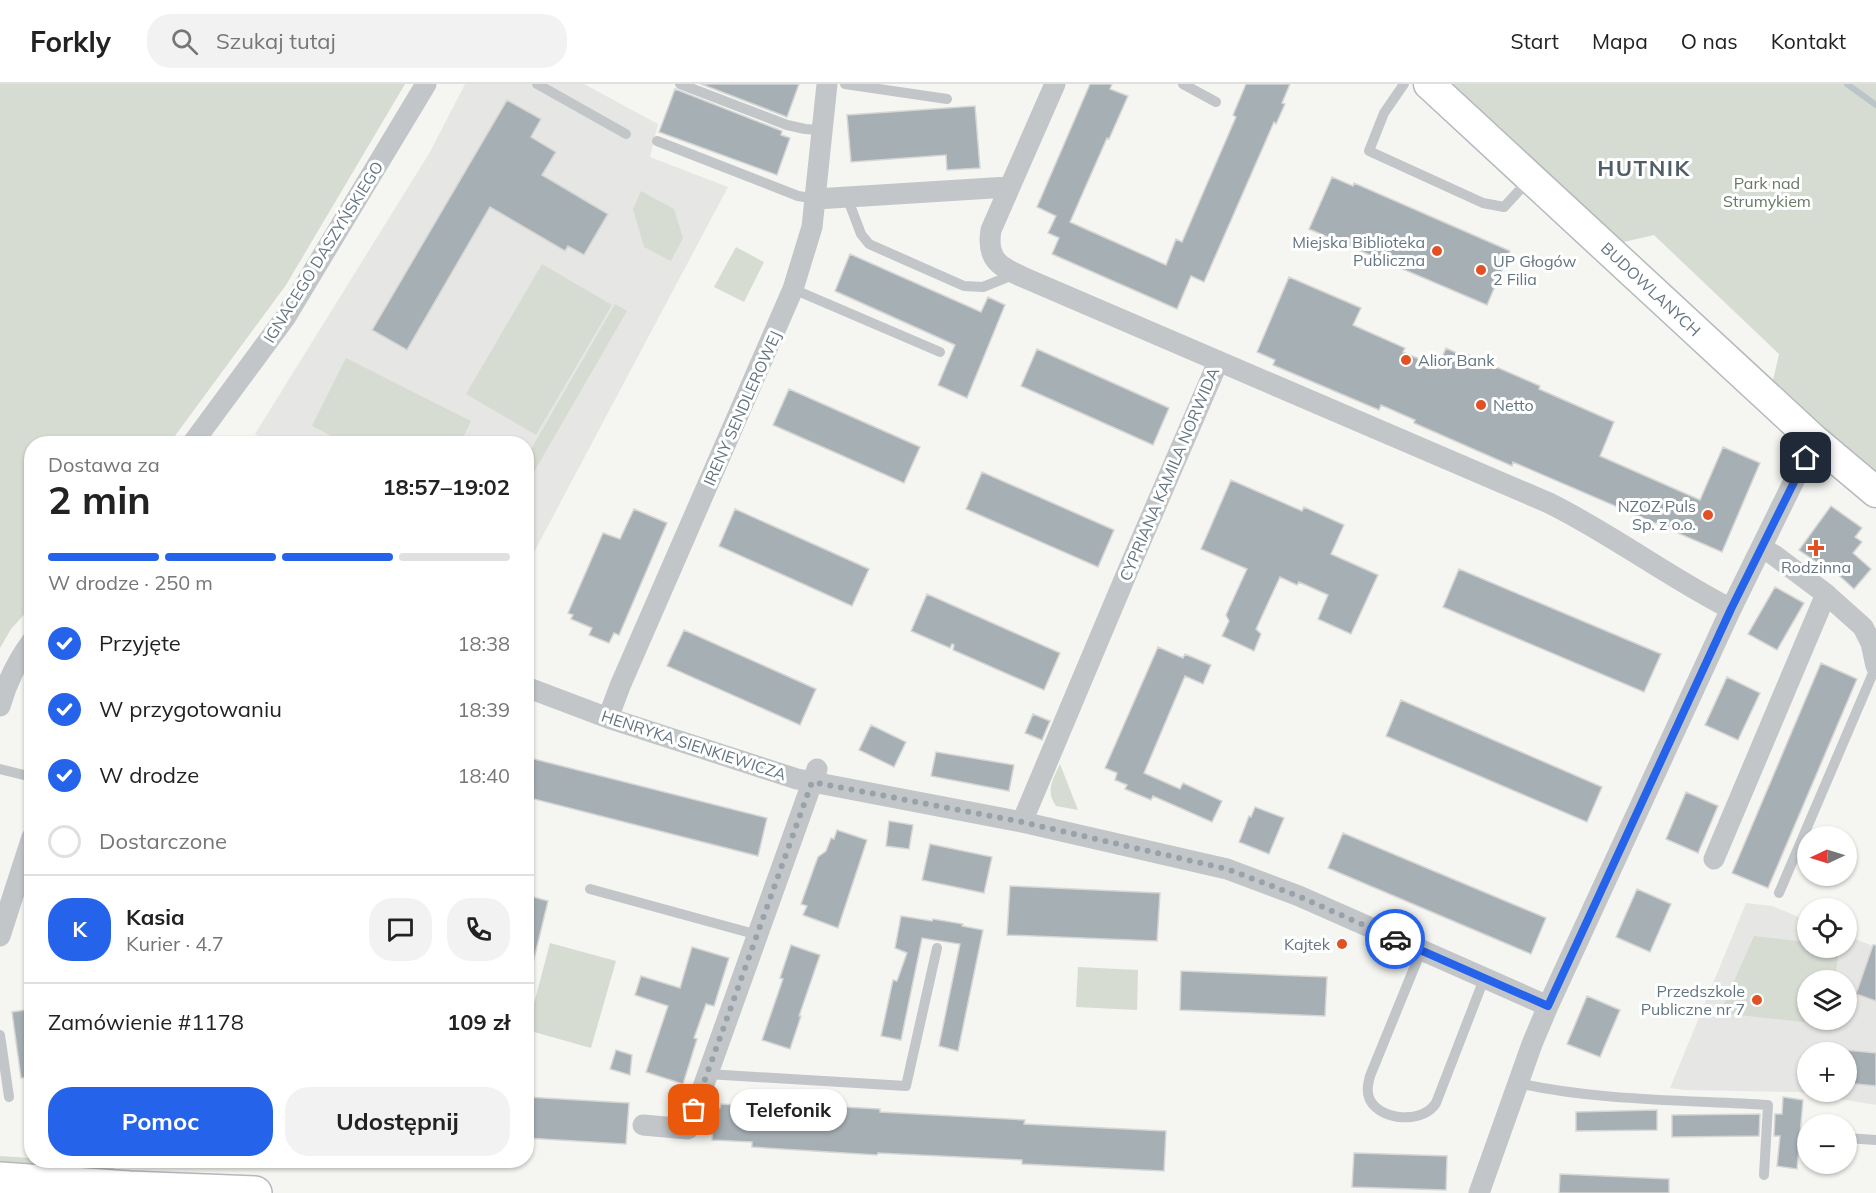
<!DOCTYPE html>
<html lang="pl">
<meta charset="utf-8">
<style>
body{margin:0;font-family:Mulish,sans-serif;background:#f2f2f2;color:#222;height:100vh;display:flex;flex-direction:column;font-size:22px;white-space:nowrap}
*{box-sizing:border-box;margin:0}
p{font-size:20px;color:#767676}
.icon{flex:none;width:33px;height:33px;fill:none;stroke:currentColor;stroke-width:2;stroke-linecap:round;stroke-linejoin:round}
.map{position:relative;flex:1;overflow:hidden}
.details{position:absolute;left:24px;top:352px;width:510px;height:732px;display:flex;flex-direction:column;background:#fff;border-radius:24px;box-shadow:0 2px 4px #0004}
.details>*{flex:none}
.needle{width:39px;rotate:266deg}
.fabs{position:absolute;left:1797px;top:742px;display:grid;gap:12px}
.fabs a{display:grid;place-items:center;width:60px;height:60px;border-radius:50%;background:#fff;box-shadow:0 2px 4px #0004;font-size:30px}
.pin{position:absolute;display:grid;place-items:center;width:51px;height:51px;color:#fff;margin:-26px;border-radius:12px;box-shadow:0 3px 9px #0006}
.courier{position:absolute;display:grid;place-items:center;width:60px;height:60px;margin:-30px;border:4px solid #2563eb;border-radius:50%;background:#fff;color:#222;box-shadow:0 2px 8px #0007}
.bubble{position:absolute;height:42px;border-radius:21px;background:#fff;box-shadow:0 2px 4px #0004;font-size:20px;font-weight:700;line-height:42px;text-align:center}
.overview em{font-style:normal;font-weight:700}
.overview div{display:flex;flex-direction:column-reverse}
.overview{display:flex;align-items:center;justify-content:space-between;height:102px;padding:0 24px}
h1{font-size:39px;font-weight:700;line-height:45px}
.bar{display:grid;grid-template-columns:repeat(4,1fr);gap:9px 6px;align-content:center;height:72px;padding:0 24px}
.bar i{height:8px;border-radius:4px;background:#e0e0e0}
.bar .selected{background:#2563eb}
.bar p{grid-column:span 4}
.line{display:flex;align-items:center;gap:15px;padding:0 24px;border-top:2px solid #e0e0e0}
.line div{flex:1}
.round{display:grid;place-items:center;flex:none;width:63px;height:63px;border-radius:24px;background:#f2f2f2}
ol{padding:0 24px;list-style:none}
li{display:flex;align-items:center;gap:18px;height:66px}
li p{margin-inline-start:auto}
li .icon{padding:6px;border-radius:50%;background:#2563eb;color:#fff;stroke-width:4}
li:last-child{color:#767676}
li i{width:33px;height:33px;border:3px solid #e0e0e0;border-radius:50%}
.primary-button{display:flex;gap:12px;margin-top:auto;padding:12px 24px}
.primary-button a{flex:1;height:69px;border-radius:24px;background:#2563eb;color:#fff;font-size:24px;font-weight:700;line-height:69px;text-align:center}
.primary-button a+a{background:#f2f2f2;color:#222}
header{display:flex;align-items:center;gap:36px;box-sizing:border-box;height:84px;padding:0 30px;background:#fff;border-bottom:2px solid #e0e0e0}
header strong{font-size:28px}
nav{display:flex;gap:33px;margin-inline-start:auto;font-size:21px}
.search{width:420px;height:54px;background:#f2f2f2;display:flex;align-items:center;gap:15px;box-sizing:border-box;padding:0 21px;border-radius:24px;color:#767676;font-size:22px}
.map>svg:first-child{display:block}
</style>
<header>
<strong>Forkly</strong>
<div class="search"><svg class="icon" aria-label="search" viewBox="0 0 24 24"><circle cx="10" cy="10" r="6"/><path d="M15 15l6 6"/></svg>Szukaj tutaj</div>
<nav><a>Start</a><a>Mapa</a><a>O nas</a><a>Kontakt</a></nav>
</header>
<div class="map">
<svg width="1876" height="1109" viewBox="0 0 1876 1109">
<rect width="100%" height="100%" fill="#f5f5f1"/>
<path fill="#e6e7e5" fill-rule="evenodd" d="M465 0H584L658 40 650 73 728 103 533 470 527 467 526 360H277L255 350 430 68Z
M1746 819 1772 822 1807 836 1808 864H1846L1847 852 1876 863V1021L1799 1008 1685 1006 1670 1004ZM1808 897H1846V936H1808ZM1808 969H1846V1008H1808Z"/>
<path fill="#d6dcd2" d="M0 0H405L286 201 169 360H32L31 523 11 545 0 564Z
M1445 0H1876V391L1772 301 1779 270 1654 151 1615 160Z
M641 107 674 125 683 154 671 177 644 163 633 125Z
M736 163 764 178 744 218 714 203Z
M542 180 612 221 536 351 466 310Z
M615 220 627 227 527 400V372Z
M346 274 471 337 460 360H347L312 342Z
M1060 680 1078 726 1056 722C1045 707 1053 695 1060 680Z
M1754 852 1807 858 1808 864H1839L1835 897H1808V936H1830V941L1720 929Z
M550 859 616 877 591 964 527 946Z
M1078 883 1138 886 1137 926 1076 923Z
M0 1072 31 1074 32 1077 112 1078 117 1092 0 1085Z"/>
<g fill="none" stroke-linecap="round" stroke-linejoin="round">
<path stroke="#bac4c9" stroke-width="6" d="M1847 0 1876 21"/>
</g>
<path fill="#a6afb4" stroke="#d6d6d4" stroke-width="1.5" d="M701 0H799L787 33Z
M1090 0H1112L1110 5 1128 12 1109 55 1107 54 1070 138 1166 181 1176 155 1182 158 1200 116 1236 33 1233 31 1246 0H1290L1282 19 1285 20 1276 40 1274 38 1204 198 1191 192 1177 225 1052 170 1059 154 1048 149 1056 132 1037 123Z
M675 5 782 47 781 51 790 54 777 91 659 48Z
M507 16 541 35 531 53 556 68 542 91 608 130 584 171 568 162 565 167 490 123 407 266 372 246Z
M975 22 980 84 947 86 946 71 851 78 847 31Z
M1332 93 1353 102 1354 99 1510 167 1487 221 1309 145Z
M850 170 981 228 988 213 1005 221 967 314 938 301 955 261 835 207Z
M1289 193 1361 224 1353 241 1405 264 1403 268 1438 283 1446 264 1463 272 1464 269 1540 302 1539 305 1614 338 1600 372 1700 416 1723 363 1760 379 1722 468 1513 378 1512 382 1414 339 1415 336 1381 321 1379 326 1273 281 1275 276 1257 268Z
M1037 265 1169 324 1153 361 1021 302Z
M789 305 920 363 904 399 773 341Z
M982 388 1114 446 1098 483 966 425Z
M1231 396 1302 427 1304 423 1344 441 1331 470 1378 491 1351 550 1318 535 1328 511 1299 498 1297 501 1280 493 1256 545 1261 550 1254 567 1222 552 1229 537 1226 531 1247 485 1201 465Z
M1831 422 1862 444 1855 453 1862 458 1853 469 1871 485 1854 505 1832 485 1830 487 1799 466Z
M634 425 667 439 619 551 614 549 609 559 589 551 592 544 571 535 573 531 568 529 603 449 620 455Z
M735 425 869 485 852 522 719 462Z
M1459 485 1661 570 1644 608 1443 523Z
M1775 503 1804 519 1777 566 1748 550Z
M927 510 1060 569 1044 606 953 566 954 561 952 560 950 564 911 547Z
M684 546 816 605 800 641 667 582Z
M1158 563 1183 574 1185 570 1211 581 1203 600 1185 592 1144 689 1180 705 1183 699 1222 717 1212 738 1153 712 1151 716 1125 705 1127 701 1115 696 1117 689 1105 684Z
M1821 579 1857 595 1768 804 1732 789Z
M1727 593 1760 609 1738 656 1705 641Z
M1401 616 1602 703 1587 738 1386 652Z
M1033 630 1050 637 1042 656 1025 649Z
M871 641 906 658 894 683 859 666Z
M936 668 1014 681 1009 707 931 692Z
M526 673 767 734 758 772 526 713Z
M1686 708 1718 722 1698 769 1666 755Z
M1255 723 1284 734 1269 770 1239 758 1249 732 1251 733Z
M889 737 913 741 909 765 886 762Z
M837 746 867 756 838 844 803 831 807 822 801 820 818 773 826 767 831 754 834 755Z
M1343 749 1546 834 1531 870 1328 784Z
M930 760 992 773 984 809 922 796Z
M1010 802 1160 809 1157 857 1007 851Z
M1637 805 1671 820 1650 868 1616 853Z
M526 811 548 817 533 879H526Z
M901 832 932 837 933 835 963 840 962 842 983 846 958 967 939 962 960 860 922 854 901 956 881 952 893 896 897 897 907 869 895 864Z
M791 861 820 871 799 932H801L790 965 762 956 783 895 780 894Z
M1873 861H1876V917L1856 910Z
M692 863 729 874 714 922 706 920 694 954 697 955 683 1000 646 988 668 922 635 911 641 892 680 904Z
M1181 887 1327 893 1325 932 1180 926Z
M1587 912 1620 926 1600 973 1567 960Z
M32 925V993L21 994 12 928Z
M616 966 632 971 630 991 610 985Z
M1846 966 1876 969V1002L1846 999Z
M526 1013 629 1019 626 1060 526 1054Z
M1783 1013 1803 1016 1797 1085 1777 1082 1780 1052H1774L1775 1030H1782Z
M735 1017 880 1025V1028L1025 1036 1024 1040 1166 1047 1164 1087 1022 1080V1076L878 1069 877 1071 752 1063V1058L712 1056 714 1024H720L721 1020 735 1021Z
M1657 1026V1046L1576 1047V1028Z
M1760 1030 1759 1052 1672 1053V1031Z
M1354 1069 1447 1072 1446 1106 1352 1103Z
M1560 1090 1669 1095V1109H1559Z"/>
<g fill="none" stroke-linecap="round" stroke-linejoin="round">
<defs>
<path id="secondary" d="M1429 0 1814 356 1876 408"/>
<path id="primary" d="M0 1095 129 1104 255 1109"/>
</defs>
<use href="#secondary" stroke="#b4babe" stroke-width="33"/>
<use href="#primary" stroke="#b5b9bd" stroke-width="36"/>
<path stroke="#c2c6c9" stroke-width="10" d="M537 0 626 50
M680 0 787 41 805 45 821 46
M845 0 947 15
M1183 0 1216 18
M1404 0 1384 29 1369 67 1483 119 1504 123 1529 96
M657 57 798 112 816 115
M847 113 861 150 869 160 964 202 983 203 1015 190
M793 205 940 268
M0 685 32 693
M590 805 758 851
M1779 809 1876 582
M1421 867 1370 992C1368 1000 1366 1008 1370 1016 1381 1037 1423 1040 1436 1019L1484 895
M0 951 9 1013
M707 990 906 1002 937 864
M1518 999C1598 1017 1686 1016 1768 1021L1764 1091
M1846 1054 1876 1056"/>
<path stroke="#c2c6c9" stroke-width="21" d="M1055 0 991 146C986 176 1000 183 1025 194L1549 419C1612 450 1668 493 1731 525
M816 115 1008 103
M192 360 285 234 426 0
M1762 464 1774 471 1826 510 1863 543 1871 559 1876 582
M526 603 608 634 797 695 1022 738 1227 785 1299 812 1548 922
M0 622C7 598 17 577 32 557
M608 634 620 602 793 205 812 143 827 0
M1022 738 1129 484 1218 278
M1714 775 1826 510
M0 852 32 753
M643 1041 688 1045 817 685
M1479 1109 1532 960 1548 922 1731 525 1814 356"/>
<use href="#secondary" stroke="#fff" stroke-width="30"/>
<use href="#primary" stroke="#fff" stroke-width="33"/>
</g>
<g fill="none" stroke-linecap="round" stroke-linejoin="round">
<path stroke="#97a2a9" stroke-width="6" stroke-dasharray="0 10.8" d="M694 1026 812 698 1022 738 1227 785 1298 812 1395 855"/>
<path stroke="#2563eb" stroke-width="8" d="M1395 855 1548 922 1731 525 1806 374"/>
</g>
<g fill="#e25124" stroke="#fff" stroke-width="2">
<circle cx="1437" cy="167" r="6"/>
<circle cx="1481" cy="186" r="6"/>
<circle cx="1406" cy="276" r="6"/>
<circle cx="1481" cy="321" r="6"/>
<circle cx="1708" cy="431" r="6"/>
<path d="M1813 455h6v6h6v6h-6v6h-6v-6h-6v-6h6z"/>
<circle cx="1342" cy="860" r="6"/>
<circle cx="1757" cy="916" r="6"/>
</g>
<g text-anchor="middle" stroke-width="6" stroke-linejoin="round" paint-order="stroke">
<g font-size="16" fill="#677963" stroke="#fff">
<text x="1767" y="105">Park nad<tspan x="1767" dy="18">Strumykiem</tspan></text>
</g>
<g font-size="16" fill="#647582" stroke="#fff" text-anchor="end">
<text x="1425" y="164">Miejska Biblioteka<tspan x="1425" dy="18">Publiczna</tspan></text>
<text x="1493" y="183" text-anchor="start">UP Głogów<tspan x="1493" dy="18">2 Filia</tspan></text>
<text x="1418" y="282" text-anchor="start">Alior Bank</text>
<text x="1493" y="327" text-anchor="start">Netto</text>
<text x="1696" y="428">NZOZ Puls<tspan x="1696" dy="18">Sp. z o.o.</tspan></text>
<text x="1816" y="489" text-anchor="middle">Rodzinna</text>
<text x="1330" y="866">Kajtek</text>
<text x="1745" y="913">Przedszkole<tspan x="1745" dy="18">Publiczne nr 7</tspan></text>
</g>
<g font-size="16" fill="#647582" stroke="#fff">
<text transform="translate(323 168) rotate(-58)" y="6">IGNACEGO DASZYŃSKIEGO</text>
<text transform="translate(1651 205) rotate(43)" y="6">BUDOWLANYCH</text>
<text transform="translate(742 324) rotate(-66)" y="6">IRENY SENDLEROWEJ</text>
<text transform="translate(1169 390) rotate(-67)" y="6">CYPRIANA KAMILA NORWIDA</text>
<text transform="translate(694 661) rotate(18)" y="6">HENRYKA SIENKIEWICZA</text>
</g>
<g font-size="22" font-weight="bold" letter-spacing="1.5" fill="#525e67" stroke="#fff">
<text x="1644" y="92">HUTNIK</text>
</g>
</g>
</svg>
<div class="fabs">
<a><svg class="needle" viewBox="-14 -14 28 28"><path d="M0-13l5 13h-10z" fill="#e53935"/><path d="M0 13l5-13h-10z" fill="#767676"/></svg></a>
<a><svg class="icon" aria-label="locate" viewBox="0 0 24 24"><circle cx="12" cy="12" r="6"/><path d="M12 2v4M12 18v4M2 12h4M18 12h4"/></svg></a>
<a><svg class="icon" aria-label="layers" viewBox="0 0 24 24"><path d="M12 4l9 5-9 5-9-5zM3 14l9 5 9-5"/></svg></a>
<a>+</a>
<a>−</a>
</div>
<div class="pin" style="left:694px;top:1026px;background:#ea580c"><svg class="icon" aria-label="bag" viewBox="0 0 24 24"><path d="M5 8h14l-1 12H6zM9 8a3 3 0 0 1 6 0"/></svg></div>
<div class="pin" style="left:1806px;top:374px;background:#1f2937"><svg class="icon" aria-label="home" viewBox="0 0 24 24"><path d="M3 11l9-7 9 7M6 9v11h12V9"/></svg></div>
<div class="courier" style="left:1395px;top:855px"><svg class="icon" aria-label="car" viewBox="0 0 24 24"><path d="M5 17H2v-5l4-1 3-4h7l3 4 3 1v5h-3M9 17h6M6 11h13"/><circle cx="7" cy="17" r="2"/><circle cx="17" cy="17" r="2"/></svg></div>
<div class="bubble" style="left:730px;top:1005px;width:117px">Telefonik</div>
<section class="details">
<div class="overview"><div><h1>2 min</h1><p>Dostawa za</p></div><em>18:57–19:02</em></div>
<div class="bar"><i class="selected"></i><i class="selected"></i><i class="selected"></i><i></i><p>W drodze · 250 m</p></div>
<ol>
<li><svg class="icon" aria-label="check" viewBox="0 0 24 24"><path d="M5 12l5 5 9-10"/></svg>Przyjęte<p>18:38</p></li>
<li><svg class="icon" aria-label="check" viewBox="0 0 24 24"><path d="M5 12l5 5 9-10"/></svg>W przygotowaniu<p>18:39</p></li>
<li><svg class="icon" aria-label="check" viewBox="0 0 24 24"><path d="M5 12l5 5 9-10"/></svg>W drodze<p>18:40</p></li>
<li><i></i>Dostarczone</li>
</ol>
<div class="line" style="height:108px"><b class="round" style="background:#2563eb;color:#fff">K</b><div><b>Kasia</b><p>Kurier · 4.7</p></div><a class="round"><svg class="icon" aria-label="chat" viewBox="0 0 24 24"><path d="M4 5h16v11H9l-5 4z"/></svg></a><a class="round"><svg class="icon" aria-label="phone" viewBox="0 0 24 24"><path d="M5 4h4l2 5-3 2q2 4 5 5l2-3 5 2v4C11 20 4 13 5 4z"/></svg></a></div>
<div class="line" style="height:78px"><div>Zamówienie #1178</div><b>109 zł</b></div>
<div class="primary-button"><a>Pomoc</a><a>Udostępnij</a></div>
</section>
</div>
